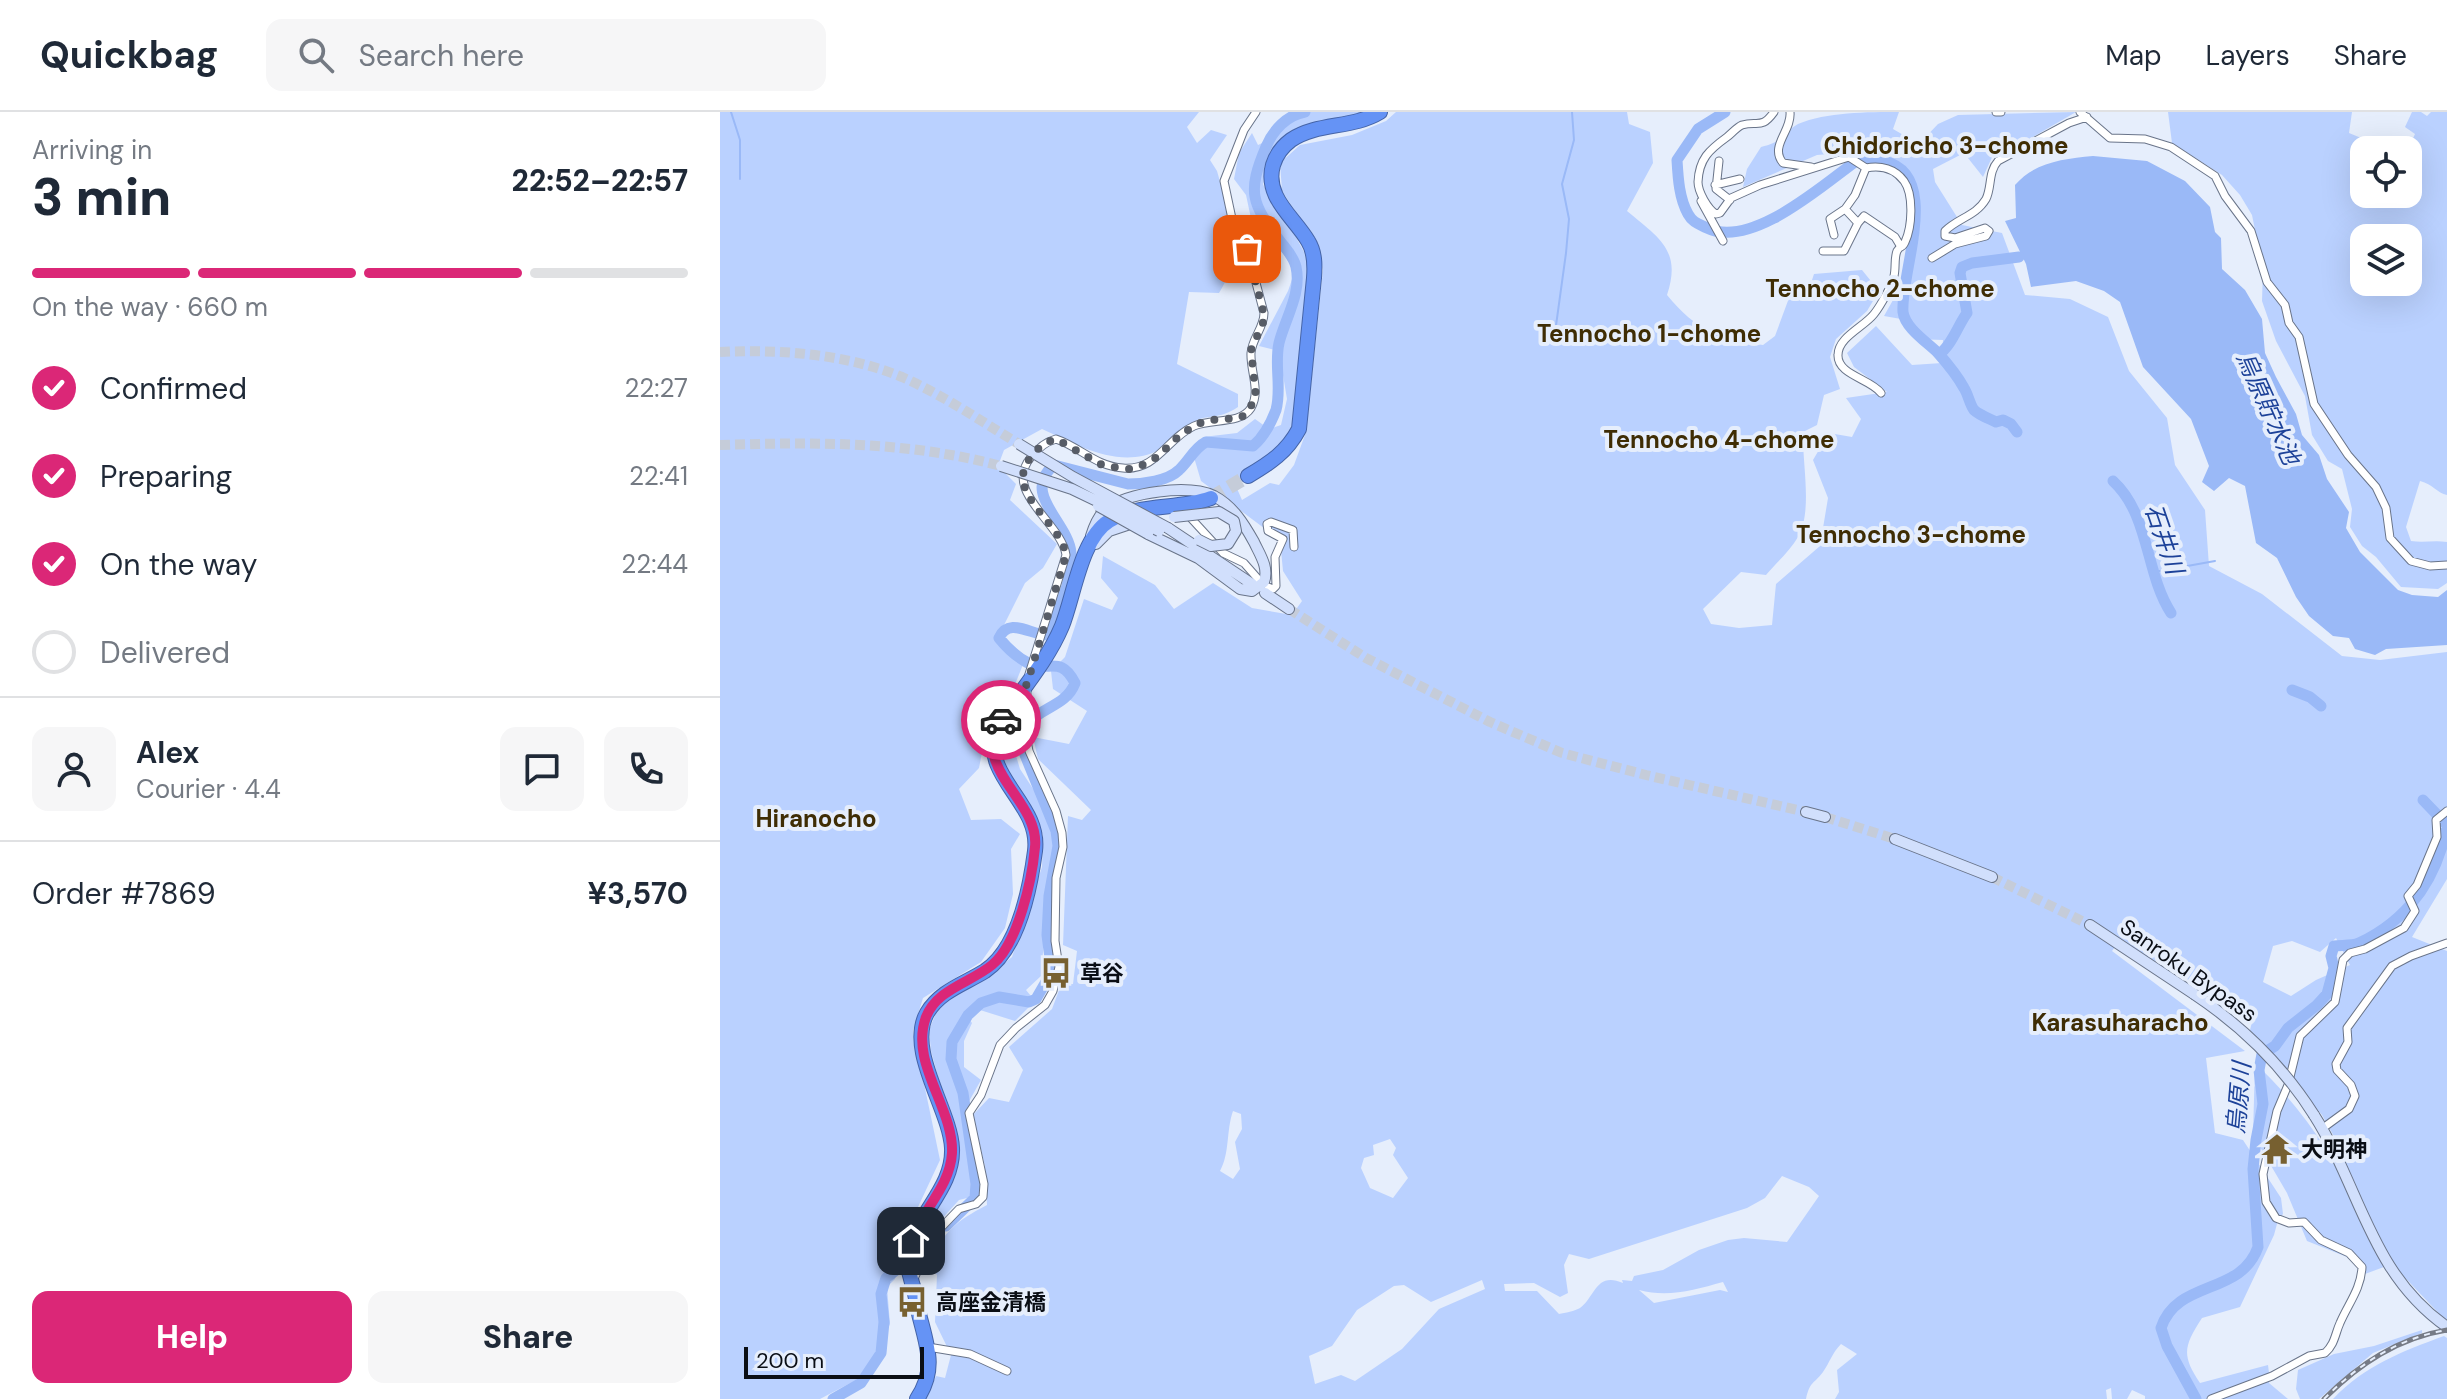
<!DOCTYPE html>
<meta charset="utf-8">
<style>
body{margin:0;font-family:"DM Sans","Noto Sans JP",sans-serif;background:#f6f6f7;color:#1f2937;height:100vh;display:flex;flex-direction:column;font-size:30px;white-space:nowrap}
*{box-sizing:border-box;margin:0}
p{font-size:26px;color:#747a83}
.icon{flex:none;width:44px;height:44px;fill:none;stroke:currentColor;stroke-width:2;stroke-linecap:round;stroke-linejoin:round}
.map{position:relative;flex:1;overflow:hidden}
.sheet{display:flex;flex-direction:column;background:#fff;width:720px}
.sheet>*{flex:none}
.controls{position:absolute;left:1630px;top:24px;display:grid;gap:16px}
.controls a{display:grid;place-items:center;width:72px;height:72px;border-radius:16px;background:#fff;box-shadow:0 8px 32px #0002;font-size:40px}
.scale{position:absolute;left:24px;bottom:20px;width:180px;box-sizing:border-box;padding-left:8px;border:4px solid #0a0e15;border-top:0;font-size:22px;line-height:28px;white-space:nowrap;color:#0a0e15;-webkit-text-stroke:6px #e6eefc;paint-order:stroke}
.pin{position:absolute;display:grid;place-items:center;width:68px;height:68px;color:#fff;margin:-34px;border-radius:16px;box-shadow:0 4px 12px #0006}
.courier{position:absolute;display:grid;place-items:center;width:80px;height:80px;margin:-40px;border:6px solid #db2777;border-radius:50%;background:#fff;color:#222;box-shadow:0 2px 10px #0007}
.head em{font-style:normal;font-weight:800}
.head div{display:flex;flex-direction:column-reverse}
.head{display:flex;align-items:center;justify-content:space-between;height:136px;padding:0 32px}
h1{font-size:52px;font-weight:800;line-height:60px}
.bar{display:grid;grid-template-columns:repeat(4,1fr);gap:12px 8px;align-content:center;height:96px;padding:0 32px}
.bar i{height:10px;border-radius:6px;background:#e0e1e3}
.bar .selected{background:#db2777}
.bar p{grid-column:span 4}
.line{display:flex;align-items:center;gap:20px;padding:0 32px;border-top:2px solid #e0e1e3}
.line div{flex:1}
.round{display:grid;place-items:center;flex:none;width:84px;height:84px;border-radius:16px;background:#f6f6f7}
ol{padding:0 32px;list-style:none}
li{display:flex;align-items:center;gap:24px;height:88px}
li p{margin-inline-start:auto}
li .icon{padding:8px;border-radius:50%;background:#db2777;color:#fff;stroke-width:4}
li:last-child{color:#747a83}
li i{width:44px;height:44px;border:4px solid #e0e1e3;border-radius:50%}
.action{display:flex;gap:16px;margin-top:auto;padding:16px 32px}
.action a{flex:1;height:92px;border-radius:16px;background:#db2777;color:#fff;font-size:32px;font-weight:800;line-height:92px;text-align:center}
.action a+a{background:#f6f6f7;color:#1f2937}
header{display:flex;align-items:center;gap:48px;box-sizing:border-box;height:112px;padding:0 40px;background:#fff;border-bottom:2px solid #e0e1e3}
header strong{font-size:38px}
nav{display:flex;gap:44px;margin-inline-start:auto;font-size:28px}
.search{width:560px;height:72px;background:#f6f6f7;display:flex;align-items:center;gap:20px;box-sizing:border-box;padding:0 28px;border-radius:16px;color:#747a83;font-size:30px}
main{display:flex;flex:1;min-height:0}
.map>svg:first-child{display:block}
</style>
<header>
<strong>Quickbag</strong>
<div class="search"><svg class="icon" aria-label="search" viewBox="0 0 24 24"><circle cx="10" cy="10" r="6"/><path d="M15 15l6 6"/></svg>Search here</div>
<nav><a>Map</a><a>Layers</a><a>Share</a></nav>
</header>
<main>
<section class="sheet">
<div class="head"><div><h1>3 min</h1><p>Arriving in</p></div><em>22:52–22:57</em></div>
<div class="bar"><i class="selected"></i><i class="selected"></i><i class="selected"></i><i></i><p>On the way · 660 m</p></div>
<ol>
<li><svg class="icon" aria-label="check" viewBox="0 0 24 24"><path d="M5 12l5 5 9-10"/></svg>Confirmed<p>22:27</p></li>
<li><svg class="icon" aria-label="check" viewBox="0 0 24 24"><path d="M5 12l5 5 9-10"/></svg>Preparing<p>22:41</p></li>
<li><svg class="icon" aria-label="check" viewBox="0 0 24 24"><path d="M5 12l5 5 9-10"/></svg>On the way<p>22:44</p></li>
<li><i></i>Delivered</li>
</ol>
<div class="line" style="height:144px"><a class="round"><svg class="icon" aria-label="person" viewBox="0 0 24 24"><circle cx="12" cy="8" r="4"/><path d="M4 21q1-7 8-7t8 7"/></svg></a><div><b>Alex</b><p>Courier · 4.4</p></div><a class="round"><svg class="icon" aria-label="chat" viewBox="0 0 24 24"><path d="M4 5h16v11H9l-5 4z"/></svg></a><a class="round"><svg class="icon" aria-label="phone" viewBox="0 0 24 24"><path d="M5 4h4l2 5-3 2q2 4 5 5l2-3 5 2v4C11 20 4 13 5 4z"/></svg></a></div>
<div class="line" style="height:104px"><div>Order #7869</div><b>¥3,570</b></div>
<div class="action"><a>Help</a><a>Share</a></div>
</section>
<div class="map">
<svg width="1727" height="1287" viewBox="0 0 1727 1287">
<rect width="100%" height="100%" fill="#e6eefc"/>
<path fill="#bad1ff" fill-rule="evenodd" d="M0 0H479L467 15 477 31 491 18 507 23 490 48 497 59C510 107 527 136 499 181L469 180 457 252 518 282V295C499 308 487 302 473 310 460 317 452 331 439 338 400 358 357 333 322 317L284 338 278 354 296 372 290 388 337 432 323 456 305 471 280 521 306 545 296 570 266 620 259 656 239 677 251 708 281 707 300 722 291 737 293 782 285 816 261 850 203 886 193 919 220 1048 191 1110 175 1167 167 1175 170 1212 155 1244 136 1268 100 1287H0Z
M577 0H644L556 35 547 48 543 72 552 93 573 120 584 140 589 158 579 299 571 322 561 336 539 349 515 372 522 388 550 371 559 373 574 353 586 320 603 158 599 136 562 79 560 51 580 33 632 23 666 9 676 0H907L909 12 930 20 933 51 907 99C939 126 962 138 947 183 977 219 998 227 1043 233L1055 224 1069 186 1088 180 1094 162 1142 158 1159 179 1147 199 1116 227 1110 245 1120 277 1104 283 1097 313 1083 320C1082 351 1093 399 1078 425 1070 439 1056 451 1046 463L1021 460 983 497 991 512 1019 516 1052 513 1056 472 1100 434 1108 386 1093 348 1109 321 1132 325 1141 307 1126 286 1167 280 1134 255 1127 241 1156 214 1192 253 1222 251 1223 228 1196 227 1181 207 1164 204 1186 165 1199 123 1195 85 1186 62 1165 46 1135 40 1097 43 1023 75 1027 57 1041 35C1064 30 1062 21 1078 12 1106 0 1148 0 1179 0L1173 17 1199 32 1218 12 1238 3 1356 0 1304 30 1274 41 1263 65 1244 41 1213 57 1215 70 1242 113 1282 121 1305 183 1350 187 1388 205 1409 259 1447 306 1455 353 1485 398 1489 454 1542 482 1622 544 1660 548 1727 540V767L1692 825 1727 839V1210L1672 1152 1645 1162 1627 1145 1587 1129 1567 1081 1533 1023 1535 951C1562 977 1585 1004 1605 1036L1620 1035 1602 1003 1530 918 1535 898 1497 887 1455 859 1451 843 1435 849 1401 827 1392 839 1525 939 1486 946 1495 1021 1523 1028 1561 1086 1563 1102 1558 1108 1554 1123 1520 1195 1482 1206C1464 1234 1461 1243 1480 1271L1548 1253 1549 1261 1486 1287H1425V1284L1412 1278 1407 1287H1392L1391 1276 1386 1278 1387 1287H1115L1119 1280 1117 1258 1137 1242 1121 1232C1112 1241 1110 1250 1103 1260 1093 1273 1090 1269 1086 1287H206L216 1264 225 1266 231 1243 215 1210 217 1163 208 1153C223 1120 236 1109 267 1093L265 1054 253 1003 269 986 289 990 303 958 289 935 332 897 341 873 353 872 357 839 343 833 348 704 362 708 371 698 318 647 313 625 349 632 367 599 333 577 331 559 345 545 364 487 392 498 398 486 381 466 383 444 435 473 454 497 493 471 532 496 572 503 582 489 563 459 560 428 481 369 473 342 483 325 517 321 535 307 549 317 561 313 567 287 559 239 539 234 568 179 575 159 557 132 532 111 526 83 514 67 519 41 532 21 538 33 553 26 567 2ZM1616 826 1630 853 1596 868 1571 884 1543 870 1553 834 1572 829 1600 840ZM513 999 521 1002 522 1017 515 1030 520 1057 513 1067 500 1059C510 1041 506 1019 513 999ZM670 1027 676 1036 673 1043 688 1066 673 1086 650 1076 641 1056 644 1046 654 1043 653 1033ZM1062 1064 1089 1075 1099 1084 1067 1130 1024 1126 1008 1128 979 1138 943 1158 914 1164 912 1169 902 1168 903 1171C876 1159 875 1185 860 1196 855 1199 845 1201 839 1202L817 1179H785L784 1172 814 1171 840 1185 848 1181 844 1153 849 1142 869 1147 1027 1096 1045 1086ZM762 1168 765 1177 719 1197 682 1237 635 1269 621 1263 595 1272 589 1244 612 1234 637 1198 674 1174 684 1173 711 1190ZM1003 1170 1008 1180 1000 1178 934 1191 919 1178C948 1186 974 1178 1003 1170Z
M1448 0H1632L1629 21 1668 37 1690 33 1695 22 1685 15 1692 0H1701L1707 4 1711 0H1727V383C1717 381 1713 372 1700 369L1686 415 1691 429C1704 431 1714 428 1727 430V471L1718 477 1681 475 1656 445 1642 434 1630 415 1632 397 1622 357 1608 349 1592 323 1585 284 1556 229 1542 189 1543 158 1532 103 1520 83 1502 63 1452 31ZM1644 38H1688V82H1644ZM1644 126H1688V170H1644Z
M301 601 294 637 300 657 325 695 340 728 329 769 321 864 306 878 315 889 295 909 260 898 245 902 252 911 244 929V955L261 968 243 1000 257 1072 251 1085 239 1088 201 1130 199 1122 233 1069 238 1039 211 939 209 918 219 894 237 881 265 867 292 845 322 755 323 723 283 647 281 625 291 620Z
M1702 1218V1221L1653 1241 1599 1287H1580L1576 1277 1578 1258 1614 1242 1654 1234Z
M1724 1224 1727 1226V1287H1613C1644 1254 1683 1239 1724 1224Z
M1549 1267V1271L1568 1287H1501Z"/>
<path fill="#9ab9f7" d="M1373 44 1427 49 1465 69 1490 95 1495 120 1501 126 1502 157 1525 178 1542 207 1545 241 1556 265 1576 302 1582 323 1599 343 1607 367 1629 400 1626 416 1640 440 1678 478 1692 483 1718 485 1727 478V533L1666 537 1655 543 1635 537 1629 526 1613 524 1589 504 1576 485 1557 446 1536 431 1525 374 1509 366 1494 379 1482 370 1489 354 1471 307 1423 255 1400 190 1384 179 1356 169 1311 175 1306 152 1285 109 1296 106 1295 73C1315 50 1343 47 1373 44Z"/>
<g fill="none" stroke-linecap="round" stroke-linejoin="round">
<path stroke="#9ab9f7" stroke-width="2" d="M11 0 20 28V67
M834 228 846 141 849 107 842 72 854 28 852 0
M1434 460 1495 449"/>
<path stroke="#9ab9f7" stroke-width="11" d="M1005 0 978 17 957 48C958 65 959 86 968 102 973 111 979 112 987 116 1032 138 1105 71 1139 47 1147 48 1156 47 1164 49 1223 63 1180 160 1183 200 1185 216 1207 230 1218 241 1226 250 1238 265 1244 276 1248 282 1250 293 1254 298 1259 303 1270 307 1276 310L1283 308 1291 312 1297 320
M1219 242C1231 235 1238 213 1247 201L1240 161 1242 155 1252 151 1299 145
M1393 369C1430 403 1425 461 1451 501
M1572 578 1590 585 1601 594
M1703 688 1727 713
M226 1114 255 1086 256 1072 243 981 231 947 232 930 248 903 261 891 279 885 309 890 316 887 327 868 331 854 327 823 329 784 338 734 336 719 303 638C298 593 343 603 355 571 341 543 329 560 310 552 298 546 287 536 279 526 288 506 307 520 324 523 338 499 353 471 351 441 349 411 300 381 334 353L408 372C423 372 448 369 459 358 469 349 474 336 486 330L533 334C544 325 551 311 556 298 562 276 554 253 559 231 565 207 582 181 576 155 574 145 566 137 560 129 531 91 527 80 546 35 553 18 567 3 585 0
M113 1287 141 1271 161 1241 164 1210 161 1182 166 1166 212 1130
M1476 1287 1447 1234 1441 1216C1457 1167 1521 1184 1538 1135L1533 1057 1536 1028 1543 992 1539 958 1542 942 1555 934 1568 916 1597 893 1607 882 1614 856 1611 844 1614 834C1622 833 1633 834 1639 831 1688 808 1716 768 1727 715"/>
<path stroke="#c5ccd9" stroke-width="10" stroke-dasharray="10 5" stroke-linecap="butt" d="M0 240C60 237 126 242 182 265 223 283 261 309 299 332
M0 333C95 330 188 329 281 354
M569 497 646 546 770 610 842 641 926 663 1086 700
M1105 705 1175 727
M1272 765 1370 813"/>
<path stroke="#c5ccd9" stroke-width="14" stroke-dasharray="14 7" stroke-linecap="butt" d="M491 386 528 364"/>
<defs>
<path id="street" d="M1054 0C1041 18 1038 8 1022 13 1017 15 1011 22 1007 25 989 38 979 47 978 70 978 80 988 97 996 102L1000 101 1011 86 1040 73 1129 45 1146 56
M1070 0C1072 19 1049 34 1063 51L1091 55
M1276 0H1281
M1360 0 1390 26 1425 27 1451 35 1495 64 1505 84 1531 119 1547 170 1565 193 1569 211 1579 225 1594 292 1628 343 1656 375 1666 396 1670 426 1691 449 1710 454 1727 453
M999 49 996 77 1010 88
M1146 56C1161 53 1175 57 1184 69 1194 83 1192 115 1185 130 1182 137 1181 132 1177 139 1174 146 1176 156 1174 164 1171 175 1161 193 1154 202 1144 215 1118 225 1118 243 1117 263 1151 267 1161 281
M995 73 1020 67
M981 89 1003 129
M1138 111 1144 104 1175 125 1181 135
M1114 123 1110 107 1125 97
M1103 139H1124L1138 111 1125 97 1135 83 1146 56
M1212 146 1235 132 1266 124 1269 119 1265 116 1235 126 1225 124V119C1238 106 1256 104 1266 87 1272 75 1268 60 1278 49L1349 11 1367 5
M468 403 503 441 524 451 539 468
M548 475 553 477 556 474 555 445 563 427 548 419 547 412 551 410 573 418 574 435
M309 562 346 443C341 410 282 380 311 345 318 336 325 330 336 327 360 335 375 354 403 356 437 359 447 326 474 314 492 306 520 313 531 296 541 279 530 259 531 241 532 226 544 216 544 201L527 137 514 116 504 69 524 18 536 0
M1603 1016 1629 997 1635 984 1631 973 1617 958 1616 952 1628 930 1627 916 1672 854 1691 844 1727 831
M193 1169 213 1124 239 1097 256 1092 263 1085 264 1072 249 1001 261 983 280 933 296 916 325 893 333 879 339 855 335 829 336 766 343 735 342 721 336 699 309 639 306 624 307 578
M208 1235 250 1242 287 1259
M1491 1287 1552 1264 1589 1244 1605 1241C1615 1232 1615 1222 1620 1211 1628 1192 1641 1177 1642 1155L1629 1141 1601 1128 1584 1110 1569 1111 1556 1106 1546 1090 1543 1062 1557 999 1568 973 1580 924 1615 890 1623 848 1630 841 1645 837 1684 816 1695 799 1688 784 1697 773 1717 725 1716 708 1727 699"/>
<path id="secondary" d="M448 416 532 472
M371 424C374 414 378 404 386 397 409 380 468 372 494 384 513 394 524 412 534 430 540 443 549 455 544 470L532 479 520 477 478 446 428 422
M376 432 389 419 413 411
M545 481 569 497
M1086 700 1105 705
M1175 727 1272 765
M1370 813 1474 882
M1594 1003C1641 1077 1650 1161 1727 1215"/>
<path id="highway" d="M528 364C550 351 567 340 579 317L594 166C595 153 595 140 588 129 574 105 544 85 553 53 556 43 563 34 571 28 598 10 632 17 660 0
M197 1287C216 1259 208 1236 200 1206 197 1194 196 1182 192 1171 190 1162 187 1156 188 1147 191 1105 234 1079 232 1036 230 997 186 939 207 901 220 879 244 872 265 859 298 837 310 777 315 739 321 691 262 667 275 617 297 583 326 552 342 514 354 484 361 426 389 409 419 391 459 398 491 386"/>
</defs>
<use href="#street" stroke="#697489" stroke-width="9"/>
<use href="#secondary" stroke="#697489" stroke-width="12"/>
<use href="#highway" stroke="#4564a7" stroke-width="16"/>
<use href="#street" stroke="#fff" stroke-width="7"/>
<use href="#secondary" stroke="#d1dffc" stroke-width="10"/>
<use href="#highway" stroke="#6593f5" stroke-width="14"/>
<defs>
<path id="rail" d="M1604 1287C1639 1252 1678 1226 1727 1218"/>
</defs>
<use href="#rail" stroke="#767b86" stroke-width="5"/>
<use href="#rail" stroke="#e6eefc" stroke-width="2" stroke-dasharray="6" stroke-linecap="butt"/>
<defs>
<path id="secondary-bridge" d="M299 332 353 365 448 416
M281 354 352 377 439 419
M378 394 428 422
M454 405 499 400 514 409 516 419 508 432 491 434 479 428
M1474 882C1522 914 1563 954 1594 1003"/>
</defs>
<use href="#secondary-bridge" stroke="#697489" stroke-width="12" stroke-linecap="butt"/>
<use href="#secondary-bridge" stroke="#d1dffc" stroke-width="10"/>
</g>
<g fill="none" stroke-linecap="round" stroke-linejoin="round">
<path stroke="#575c66" stroke-width="8" stroke-dasharray="0 14.4" d="M281 608 307 572 346 443C341 410 282 380 311 345 318 336 325 330 336 327L384 354 408 357 417 356 437 345 460 323 478 312 489 308 520 306 527 301 536 285 531 238 545 206 527 137"/>
<path stroke="#db2777" stroke-width="10" d="M191 1129C202 1098 230 1075 232 1041 234 996 189 951 206 905 217 877 250 871 272 853 298 832 312 768 315 735 320 688 249 657 281 608"/>
</g>
<defs>
<symbol id="bus-bare" viewBox="-9 -9 18 18"><path d="M-5-6H5V4H4V6H2V4H-2V6H-4V4H-5ZM-3.5-4V0h7V-4ZM-3.5 1.2v1.5H-2V1.2ZM2 1.2v1.5H3.5V1.2Z" fill="#776030" stroke="#e6eefc" stroke-width="2.5" paint-order="stroke"/></symbol>
<symbol id="temple-bare" viewBox="-9 -9 18 18"><path d="M0-6L5-2H3V0L6.5 2.5H4V6H1.5V3h-3V6H-4V2.5H-6.5L-3 0V-2H-5Z" fill="#776030" stroke="#e6eefc" stroke-width="2.5" paint-order="stroke"/></symbol>
</defs>
<g fill-rule="evenodd">
<use href="#bus-bare" x="314" y="839" width="44" height="44"/>
<use href="#temple-bare" x="1535" y="1015" width="44" height="44"/>
<use href="#bus-bare" x="170" y="1168" width="44" height="44"/>
</g>
<g text-anchor="middle" stroke-width="8" stroke-linejoin="round" paint-order="stroke">
<g font-size="22" fill="#0a0e15" stroke="#e6eefc">
<text transform="translate(1469 858) rotate(35)" y="8">Sanroku Bypass</text>
</g>
<g font-size="22" font-weight="bold" fill="#0a0e15" stroke="#e6eefc" text-anchor="start">
<text x="360" y="869">草谷</text>
<text x="1581" y="1045">大明神</text>
<text x="216" y="1198">高座金清橋</text>
</g>
<g font-size="24" font-weight="bold" fill="#3f2d04" stroke="#e6eefc">
<text x="1226" y="42">Chidoricho 3-chome</text>
<text x="1160" y="185">Tennocho 2-chome</text>
<text x="929" y="230">Tennocho 1-chome</text>
<text x="999" y="336">Tennocho 4-chome</text>
<text x="1191" y="431">Tennocho 3-chome</text>
<text x="96" y="715">Hiranocho</text>
<text x="1400" y="919">Karasuharacho</text>
</g>
<g font-size="24" font-style="italic" fill="#1d4299" stroke="#e6eefc">
<text transform="translate(1548 296) rotate(66)" y="8">烏原貯水池</text>
<text transform="translate(1444 427) rotate(71)" y="8">石井川</text>
<text transform="translate(1519 986) rotate(-85)" y="8">烏原川</text>
</g>
</g>
</svg>
<div class="controls">
<a><svg class="icon" aria-label="locate" viewBox="0 0 24 24"><circle cx="12" cy="12" r="6"/><path d="M12 2v4M12 18v4M2 12h4M18 12h4"/></svg></a>
<a><svg class="icon" aria-label="layers" viewBox="0 0 24 24"><path d="M12 4l9 5-9 5-9-5zM3 14l9 5 9-5"/></svg></a>
</div>
<div class="scale">200 m</div>
<div class="pin" style="left:527px;top:137px;background:#ea580c"><svg class="icon" aria-label="bag" viewBox="0 0 24 24"><path d="M5 8h14l-1 12H6zM9 8a3 3 0 0 1 6 0"/></svg></div>
<div class="pin" style="left:191px;top:1129px;background:#1f2937"><svg class="icon" aria-label="home" viewBox="0 0 24 24"><path d="M3 11l9-7 9 7M6 9v11h12V9"/></svg></div>
<div class="courier" style="left:281px;top:608px"><svg class="icon" aria-label="car" viewBox="0 0 24 24"><path d="M5 17H2v-5l4-1 3-4h7l3 4 3 1v5h-3M9 17h6M6 11h13"/><circle cx="7" cy="17" r="2"/><circle cx="17" cy="17" r="2"/></svg></div>
</div>
</main>
